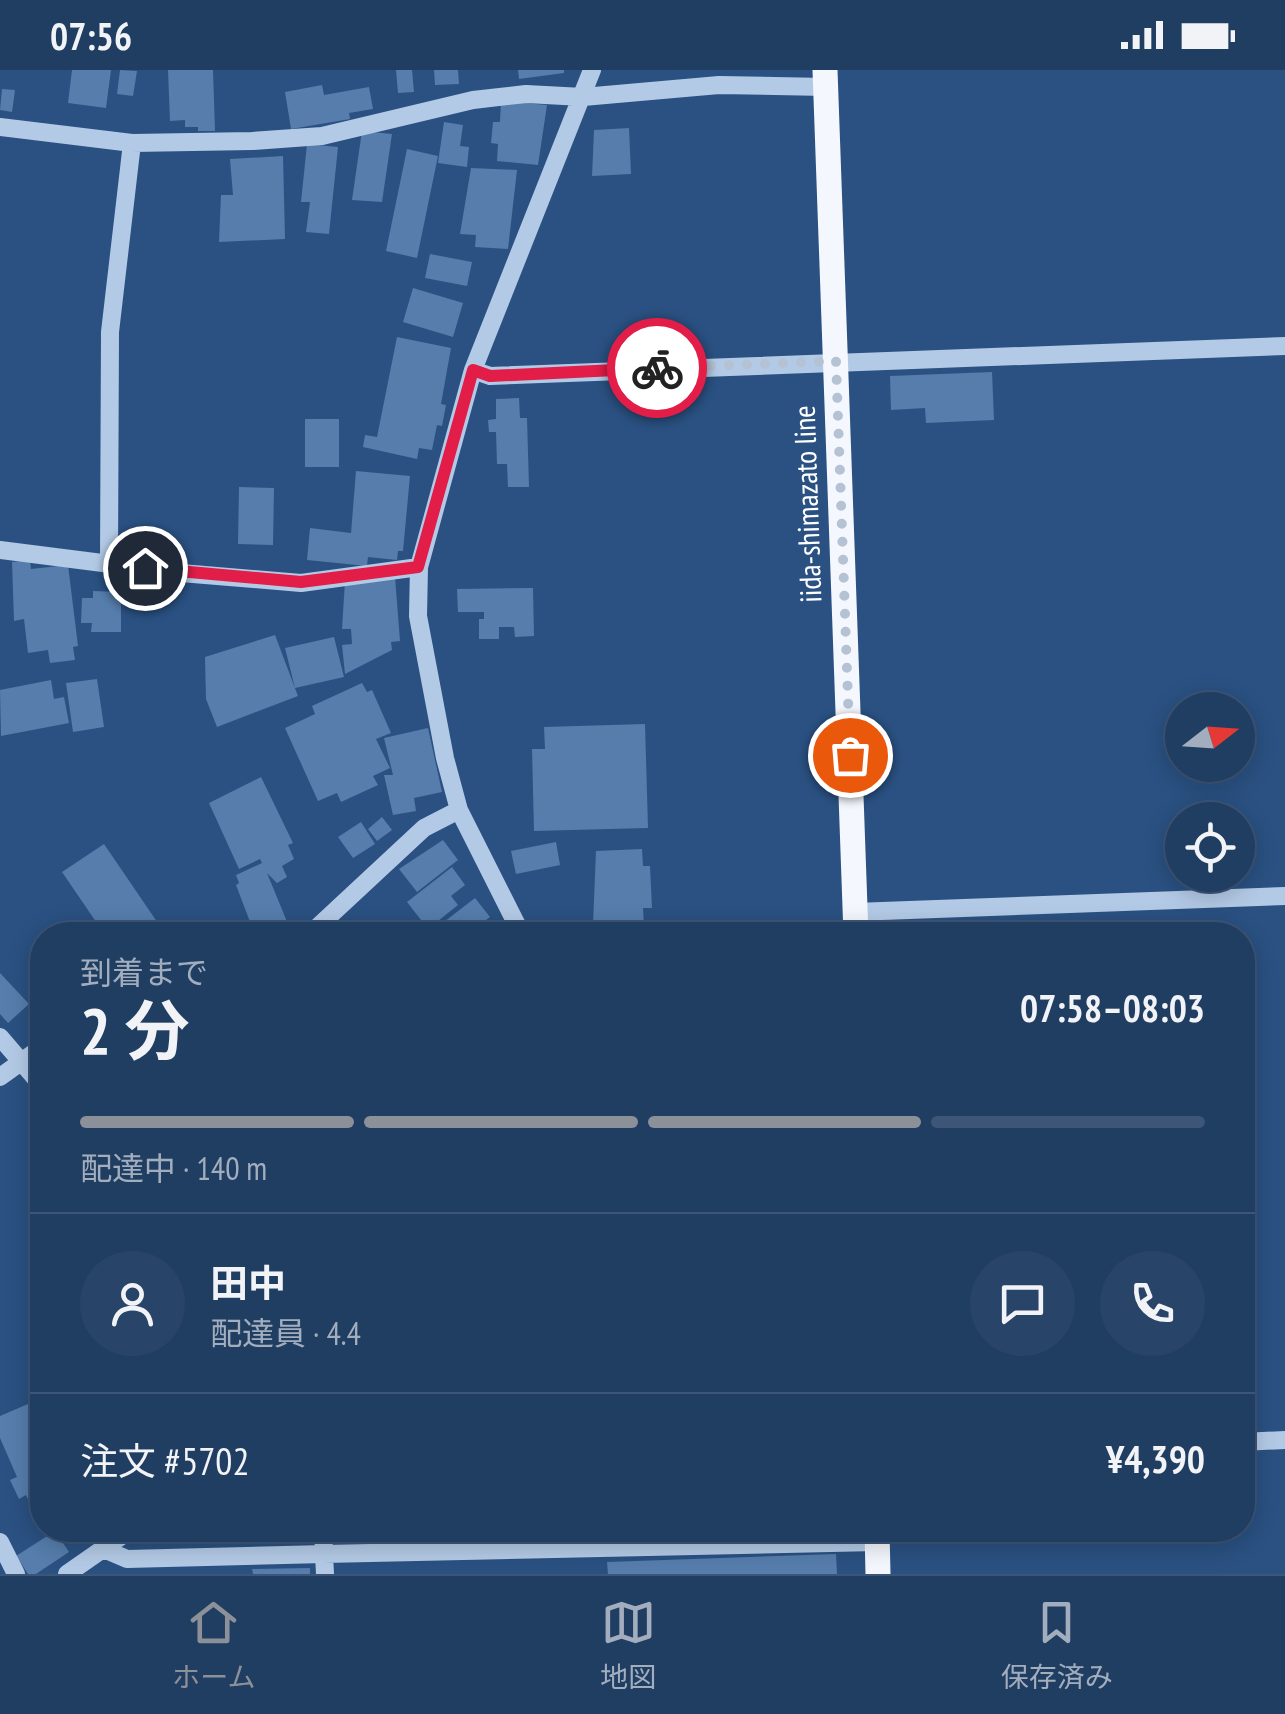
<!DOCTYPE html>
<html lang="ja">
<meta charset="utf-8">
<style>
body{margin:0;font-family:"PT Sans Narrow","Noto Sans JP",sans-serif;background:#284468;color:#f1f3f6;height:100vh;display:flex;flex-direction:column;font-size:38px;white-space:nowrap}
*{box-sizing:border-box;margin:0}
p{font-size:32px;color:#a2aebe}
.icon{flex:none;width:55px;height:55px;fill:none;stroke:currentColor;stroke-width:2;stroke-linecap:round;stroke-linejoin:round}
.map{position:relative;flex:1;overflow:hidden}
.panel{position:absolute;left:30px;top:852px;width:1225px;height:620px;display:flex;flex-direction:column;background:#203d62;border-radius:40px;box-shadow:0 5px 25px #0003,0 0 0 2px #3d5677}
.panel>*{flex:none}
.needle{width:65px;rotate:73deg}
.tools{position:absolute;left:1165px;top:622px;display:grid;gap:20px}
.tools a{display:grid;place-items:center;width:90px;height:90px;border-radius:50%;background:#203d62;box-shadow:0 5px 25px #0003,0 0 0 2px #3d5677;font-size:50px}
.pin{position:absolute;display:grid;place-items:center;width:85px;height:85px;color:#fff;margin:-42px;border:5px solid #fff;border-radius:50%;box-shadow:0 2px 10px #0007}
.courier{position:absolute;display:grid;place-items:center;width:100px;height:100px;margin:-50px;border:8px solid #e11d48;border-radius:50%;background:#fff;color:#222;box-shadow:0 2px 12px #0007}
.headline em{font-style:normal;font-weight:700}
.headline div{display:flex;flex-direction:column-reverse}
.headline{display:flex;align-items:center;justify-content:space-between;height:170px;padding:0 50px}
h1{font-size:65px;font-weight:700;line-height:75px}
.bar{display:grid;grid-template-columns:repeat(4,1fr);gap:15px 10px;align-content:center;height:120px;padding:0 50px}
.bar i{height:12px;border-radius:8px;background:#3d5677}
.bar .selected{background:#8c9099}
.bar p{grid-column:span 4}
.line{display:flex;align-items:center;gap:25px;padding:0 50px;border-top:2px solid #3d5677}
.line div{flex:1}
.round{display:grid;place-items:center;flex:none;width:105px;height:105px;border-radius:52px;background:#284468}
.status{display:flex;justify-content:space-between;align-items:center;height:70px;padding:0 50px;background:#203d62;direction:ltr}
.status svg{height:28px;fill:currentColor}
.tab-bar{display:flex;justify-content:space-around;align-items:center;height:140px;border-top:2px solid #3d5677;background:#203d62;font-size:28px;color:#a2aebe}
.tab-bar a{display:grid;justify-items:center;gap:5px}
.tab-bar .selected{color:#8c9099}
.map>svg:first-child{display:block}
</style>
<div class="status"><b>07:56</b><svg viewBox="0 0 49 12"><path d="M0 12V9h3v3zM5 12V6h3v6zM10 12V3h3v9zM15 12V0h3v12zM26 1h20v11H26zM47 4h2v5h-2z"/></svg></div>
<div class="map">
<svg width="1285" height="1504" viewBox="0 0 1285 1504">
<rect width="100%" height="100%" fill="#2a5182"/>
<path fill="#567dac" d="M72 0H111L106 38 68 33Z
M120 0 137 1 133 26 117 24Z
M168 0H213L215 61H198V57H185V50L170 51Z
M396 0H412L414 22 398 23Z
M434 0H458L459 14 435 15Z
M518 0H564V3L519 9Z
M322 15 324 25 369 17 373 39 349 43 350 49 291 59 285 22Z
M2 19 15 20 12 42 0 40Z
M501 31 547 35 538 95 497 91 498 74 491 73 493 52H500Z
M444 52 463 55 460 76 469 77 467 97 438 93Z
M629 58 631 104 592 106 594 60Z
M362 61 392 64 382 132 352 130Z
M307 74 338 77 329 164 306 162 310 132H301Z
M407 79 438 86 417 188 386 181Z
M283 86 285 169 219 172 221 125H233L230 89Z
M471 98 517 100 508 179 475 177 476 165 460 164Z
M430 184 472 192 467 216 425 208Z
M413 218 463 233 453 267 403 252Z
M397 267 451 278 441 334 446 335 442 356 437 355 432 380 419 378 417 389 363 377 365 365 377 367Z
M992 302 994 350 926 353 925 338 891 340 890 306Z
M519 328 520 348H527L529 417H508L507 394H497L496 362H489L488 350 496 349V329Z
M305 349H339V397H305Z
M356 401 410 406 403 481H398L397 490 368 487 367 496 307 490 310 458 351 463Z
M239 417 274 418 273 475 238 474Z
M30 490 31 499 68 495 78 576 73 577 75 590 50 593 48 580 28 583 24 549 14 551 12 492Z
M395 507 400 571 391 572 392 580 345 604 342 575 352 574 351 559H342L345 511Z
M533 518 534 566 515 567 514 557H499V569H479V549H484V542H458L457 519Z
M93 521 121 522V562H91L92 553H81L82 528H93Z
M275 565 298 626 217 657 206 629 205 587Z
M334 567 344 607 295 618 285 578Z
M97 609 104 657 73 662 66 613Z
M51 610 54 629 64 627 69 653 1 666 0 620Z
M362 613 367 622 372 620 391 663 376 669 390 698 373 706 378 715 341 732 337 723 318 731 285 658 315 644 312 636Z
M645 654 648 758 534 761 532 679H545L544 657Z
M428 658 442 722 414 728 416 741 393 745 384 705H393L384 668Z
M261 707 293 773 288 775 294 789 282 796 287 807 277 813 267 803 290 859 277 865H255L236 815 239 813 236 805 262 793 260 789 239 799 209 733Z
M382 747 392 760 377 771 368 759Z
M361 752 375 774 353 788 338 767Z
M443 770 458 790 417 822 399 799Z
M556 772 560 795 516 804 511 781Z
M104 774 166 865H105L62 802Z
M642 779 643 796H650L652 838H643L644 855 593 854 596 781Z
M452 797 465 815 451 826 458 835 428 859 407 832Z
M475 828 490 847 473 860 476 865H427Z
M0 903 29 934 8 953 0 944Z
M42 1328V1436L33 1440 26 1425 19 1429 10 1410 17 1407 0 1368V1346Z
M55 1461 69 1482 36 1504H28L16 1486Z
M836 1484 837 1504H608L607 1492Z
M310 1498V1504H253L252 1499Z"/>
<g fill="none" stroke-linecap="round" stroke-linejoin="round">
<path stroke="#b3cae6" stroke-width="18" d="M0 57 132 73 252 71 322 66 473 30 526 24 583 27 719 15 826 17
M473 300 490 306 1285 276
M0 480 181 503 301 513 419 497
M109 493 110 262 132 73
M855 842 1285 826
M309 865 424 758 459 740
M522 865 459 740 445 688 418 546 419 497 473 300 592 0
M0 967 42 1016
M0 1007 42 977
M1242 1372 1285 1370
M0 1472 16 1504
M106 1480 127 1489 324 1484 323 1460
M67 1504 130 1460
M325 1504 324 1484 877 1472"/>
<path stroke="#f4f7fd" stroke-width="25" d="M825 0 856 865
M877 1460 878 1504"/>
</g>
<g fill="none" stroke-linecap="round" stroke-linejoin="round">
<path stroke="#b4c2d3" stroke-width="10" stroke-dasharray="0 18" d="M657 298 836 291 850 685"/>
<path stroke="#e11d48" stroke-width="12" d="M145 498 301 512 418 497 473 300 490 306 657 298"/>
</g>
<g text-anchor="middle" stroke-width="10" stroke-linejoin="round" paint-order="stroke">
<g font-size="30" fill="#fff" stroke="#2a5182">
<text transform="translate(808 434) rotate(-92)" y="10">iida-shimazato line</text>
</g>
</g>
</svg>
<div class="tools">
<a><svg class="needle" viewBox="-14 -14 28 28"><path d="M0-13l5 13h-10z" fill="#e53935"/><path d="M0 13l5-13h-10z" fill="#a2aebe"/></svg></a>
<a><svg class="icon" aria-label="locate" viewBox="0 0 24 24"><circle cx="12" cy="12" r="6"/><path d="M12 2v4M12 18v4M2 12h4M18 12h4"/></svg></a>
</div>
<div class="pin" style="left:850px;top:685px;background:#ea580c"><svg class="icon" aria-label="bag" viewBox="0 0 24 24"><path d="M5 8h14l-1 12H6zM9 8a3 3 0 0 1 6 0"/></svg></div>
<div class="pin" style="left:145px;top:498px;background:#1f2937"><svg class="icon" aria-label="home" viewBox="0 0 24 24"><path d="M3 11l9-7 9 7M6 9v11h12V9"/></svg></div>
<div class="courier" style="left:657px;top:298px"><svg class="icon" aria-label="bike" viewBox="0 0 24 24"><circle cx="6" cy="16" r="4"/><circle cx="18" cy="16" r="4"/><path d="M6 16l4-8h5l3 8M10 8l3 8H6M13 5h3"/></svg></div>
<section class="panel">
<div class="headline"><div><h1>2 分</h1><p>到着まで</p></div><em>07:58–08:03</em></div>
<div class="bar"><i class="selected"></i><i class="selected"></i><i class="selected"></i><i></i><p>配達中 · 140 m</p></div>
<div class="line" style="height:180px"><a class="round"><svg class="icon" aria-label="person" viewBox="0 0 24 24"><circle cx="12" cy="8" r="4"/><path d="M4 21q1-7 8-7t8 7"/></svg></a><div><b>田中</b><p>配達員 · 4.4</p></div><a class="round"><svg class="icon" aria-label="chat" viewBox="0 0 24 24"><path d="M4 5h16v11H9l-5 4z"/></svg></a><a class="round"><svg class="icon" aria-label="phone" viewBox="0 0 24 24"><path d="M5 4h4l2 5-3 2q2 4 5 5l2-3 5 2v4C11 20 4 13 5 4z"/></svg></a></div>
<div class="line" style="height:130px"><div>注文 #5702</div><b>¥4,390</b></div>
</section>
</div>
<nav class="tab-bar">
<a class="selected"><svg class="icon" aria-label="home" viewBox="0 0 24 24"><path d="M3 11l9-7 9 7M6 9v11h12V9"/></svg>ホーム</a>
<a><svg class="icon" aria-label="map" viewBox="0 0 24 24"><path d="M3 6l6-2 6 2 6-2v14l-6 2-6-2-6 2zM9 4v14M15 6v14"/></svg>地図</a>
<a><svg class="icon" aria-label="saved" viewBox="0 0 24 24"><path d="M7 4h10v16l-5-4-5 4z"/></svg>保存済み</a>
</nav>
